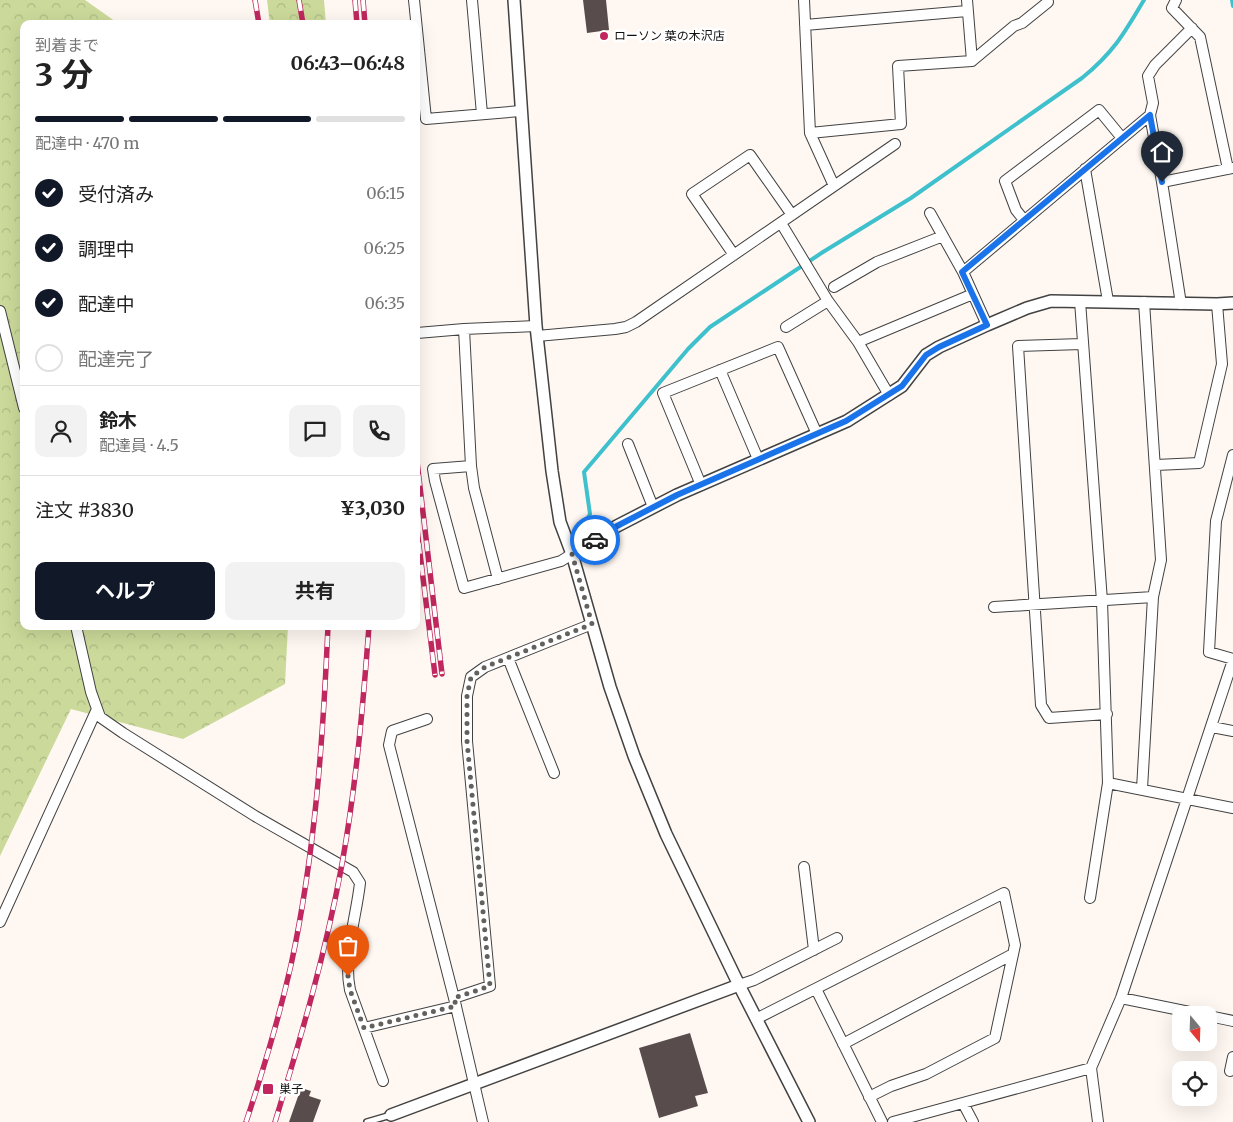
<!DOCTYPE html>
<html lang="ja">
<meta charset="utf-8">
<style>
body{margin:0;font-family:Merriweather,"Noto Sans JP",serif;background:#f2f2f2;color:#222;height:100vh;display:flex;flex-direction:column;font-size:19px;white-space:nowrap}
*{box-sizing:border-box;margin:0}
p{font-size:16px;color:#767676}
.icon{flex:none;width:28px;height:28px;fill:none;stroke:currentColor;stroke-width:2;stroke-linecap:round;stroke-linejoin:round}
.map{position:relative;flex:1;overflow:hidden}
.sheet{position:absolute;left:20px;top:20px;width:400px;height:610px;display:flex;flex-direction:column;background:#fff;border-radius:10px;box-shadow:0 5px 20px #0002}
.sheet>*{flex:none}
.needle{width:32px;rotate:161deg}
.tools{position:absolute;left:1172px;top:1006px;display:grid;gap:10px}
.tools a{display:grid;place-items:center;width:45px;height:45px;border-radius:10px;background:#fff;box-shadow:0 5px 20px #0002;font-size:25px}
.pin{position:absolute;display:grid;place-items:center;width:42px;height:42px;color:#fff;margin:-51px -21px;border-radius:50% 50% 50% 0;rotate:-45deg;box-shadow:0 0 5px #0007}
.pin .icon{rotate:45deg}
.courier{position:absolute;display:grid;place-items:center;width:50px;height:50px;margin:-25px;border:4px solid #1a73e8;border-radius:50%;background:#fff;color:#222;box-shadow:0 1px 6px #0007}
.overview em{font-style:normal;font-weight:700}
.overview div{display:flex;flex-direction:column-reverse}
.overview{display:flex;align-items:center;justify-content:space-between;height:85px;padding:0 15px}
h1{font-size:32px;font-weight:700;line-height:38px}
.bar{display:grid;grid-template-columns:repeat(4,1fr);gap:8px 5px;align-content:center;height:60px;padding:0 15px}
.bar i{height:6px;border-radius:4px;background:#e0e0e0}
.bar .selected{background:#111827}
.bar p{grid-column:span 4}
.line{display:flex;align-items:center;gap:12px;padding:0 15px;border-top:1px solid #e0e0e0}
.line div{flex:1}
.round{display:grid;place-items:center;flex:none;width:52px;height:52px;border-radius:10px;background:#f2f2f2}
ol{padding:0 15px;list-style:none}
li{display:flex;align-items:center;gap:15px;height:55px}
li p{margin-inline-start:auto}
li .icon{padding:5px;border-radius:50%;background:#111827;color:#fff;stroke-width:4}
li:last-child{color:#767676}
li i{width:28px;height:28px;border:2px solid #e0e0e0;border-radius:50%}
.button{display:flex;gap:10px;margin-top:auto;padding:10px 15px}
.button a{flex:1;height:58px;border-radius:10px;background:#111827;color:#fff;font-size:20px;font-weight:700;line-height:58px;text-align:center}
.button a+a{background:#f2f2f2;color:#222}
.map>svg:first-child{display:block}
</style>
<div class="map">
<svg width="1233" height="1122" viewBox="0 0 1233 1122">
<defs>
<pattern id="forest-crowns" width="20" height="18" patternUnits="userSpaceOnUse" patternTransform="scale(1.25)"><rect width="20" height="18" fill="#cbda9a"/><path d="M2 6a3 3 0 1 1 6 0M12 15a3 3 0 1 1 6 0" fill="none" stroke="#adba84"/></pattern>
</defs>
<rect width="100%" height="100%" fill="#fff8f2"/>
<path fill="url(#forest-crowns)" d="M0 0H85L119 24H24V626H288L285 684 183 739 71 709 0 856Z
M267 0H324L326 24H270Z"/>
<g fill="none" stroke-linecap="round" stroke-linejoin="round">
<path stroke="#3ec0cd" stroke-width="4" d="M1232 0 1233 6
M575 541 590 514 584 472 688 349 710 327 823 252 911 198 1082 78C1113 53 1124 34 1144 0"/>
</g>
<path fill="#584d4c" d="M583 0H606L609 30 587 33Z
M690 1033 708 1093 695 1096 698 1106 659 1118 639 1048Z
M301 1088 311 1091 309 1096 321 1100 313 1122H289Z"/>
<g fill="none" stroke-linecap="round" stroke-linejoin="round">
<defs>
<path id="service" d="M367 1122 391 1115"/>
<path id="minor" d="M414 0 426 119 521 111
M472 0 482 114
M804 0 810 133
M967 0 972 61
M1176 0 1172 8 1200 37 1228 169
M805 25 967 11
M1150 115 1153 103 1148 76 1155 65 1192 28
M1085 169 1108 301
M1162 182 1233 168
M834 186 895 144
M930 213 963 272 987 325
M1024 220 1016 210 1005 181 1099 110 1122 138
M781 223 828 301 858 342 889 395
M734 255 692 194 750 155 792 215
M963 272 1150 115 1162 182 1181 304
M834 287 877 262 943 236
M1080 301 1102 601 1108 783 1233 808
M0 311 24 408
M786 327 828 301
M417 333 464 329
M537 336 615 329 626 327 636 322 834 186 810 133 901 124 898 66 972 61 1014 26 1022 23 1048 2
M858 342 973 294
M1082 344 1018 346 1041 705 1049 718 1107 714
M720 370 758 459
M628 444 653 507
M1233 455 1216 521 1209 652 1233 659
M1156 465 1199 463 1222 364 1217 304
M471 466 433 469 435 481 464 588 561 561 572 554
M701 485 663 393 778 347 817 434
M498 579 474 488 471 466 464 329 536 326
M994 607 1153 597
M76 626 91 692 100 717 123 733 255 816 353 872 360 883C356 919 343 955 350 990L383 1081
M508 658 554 773
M427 719 392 731 389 745 454 998 483 1122
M1212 727 1233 731
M1142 789 1153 597 1161 560 1144 302
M804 867 814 950
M1090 898 1108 783
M0 922 97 709
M739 985 754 980 837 938
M816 989 882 1122
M454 998 490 986 467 741V696L471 677 485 667 592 624
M1121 998 1204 1015
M1209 1016 1233 1021
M756 1019 1004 893 1015 945 995 1038 926 1074 891 1086 869 1097
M364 1028 456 1006
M843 1044 1013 954
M1230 1071 1233 1057
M963 1103 973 1122
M893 1122 1091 1068
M1098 1122 1091 1068 1121 998 1233 660"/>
<path id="tertiary" d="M514 0 536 326 552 471 560 522 572 554 610 687 634 756 666 834 739 985 809 1122
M572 554 617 526 677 495 847 421 902 386 926 355 939 347 987 325 1027 308 1051 301 1217 304 1233 303
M391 1115 739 985"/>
</defs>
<use href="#service" stroke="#424242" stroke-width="8"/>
<use href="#minor" stroke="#424242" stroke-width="12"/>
<use href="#tertiary" stroke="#424242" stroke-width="14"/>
<use href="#service" stroke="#fff" stroke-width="5"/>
<use href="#minor" stroke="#fff" stroke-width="10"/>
<use href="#tertiary" stroke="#fff" stroke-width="11"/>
<defs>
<path id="rail" d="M255 0 259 24
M299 0 303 24
M355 0 357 24
M363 0 365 24
M416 453 442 674
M416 521 435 675
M246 1122C263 1071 279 1018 291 965 315 854 323 740 328 626
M275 1122C301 1037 326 952 342 864 356 786 363 706 369 626"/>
</defs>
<use href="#rail" stroke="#bf275e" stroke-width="5.5"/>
<use href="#rail" stroke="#fff" stroke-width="4" stroke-dasharray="11" stroke-linecap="butt"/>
</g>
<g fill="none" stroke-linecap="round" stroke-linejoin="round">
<path stroke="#63615e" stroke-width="5" stroke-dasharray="0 9" d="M348 976 350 990 364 1028 456 1006 454 998 490 986 467 741V696L471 677 485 667 592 624 572 554 595 540"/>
<path stroke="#1a73e8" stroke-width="6" d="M595 540 617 526 677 495 846 421 902 386 926 355 939 347 987 325 962 272 1150 115 1162 182"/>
</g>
<g fill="#bf275e" stroke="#fff" stroke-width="2">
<circle cx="604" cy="36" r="5"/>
<rect x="262" y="1083" width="12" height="12" rx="2.5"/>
</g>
<g text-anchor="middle" stroke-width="5" stroke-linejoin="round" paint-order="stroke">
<g font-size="12" fill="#0f0f0f" stroke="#fff" text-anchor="start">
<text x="614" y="40">ローソン 葉の木沢店</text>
<text x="279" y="1093">巣子</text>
</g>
</g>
</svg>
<div class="tools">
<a><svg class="needle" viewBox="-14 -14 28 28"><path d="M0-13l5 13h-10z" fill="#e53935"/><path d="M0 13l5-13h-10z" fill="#767676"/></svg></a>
<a><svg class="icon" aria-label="locate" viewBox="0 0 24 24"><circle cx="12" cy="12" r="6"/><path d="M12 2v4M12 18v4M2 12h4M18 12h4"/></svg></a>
</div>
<div class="pin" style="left:348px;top:976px;background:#ea580c"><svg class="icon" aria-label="bag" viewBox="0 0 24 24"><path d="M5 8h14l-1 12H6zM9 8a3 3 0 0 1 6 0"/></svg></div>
<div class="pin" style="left:1162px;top:182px;background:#1f2937"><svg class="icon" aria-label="home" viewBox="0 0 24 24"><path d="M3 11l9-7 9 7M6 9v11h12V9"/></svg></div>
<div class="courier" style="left:595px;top:540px"><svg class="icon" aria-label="car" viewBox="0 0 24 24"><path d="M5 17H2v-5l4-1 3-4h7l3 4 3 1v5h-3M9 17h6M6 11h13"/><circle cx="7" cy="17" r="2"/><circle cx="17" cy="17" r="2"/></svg></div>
<section class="sheet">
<div class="overview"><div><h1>3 分</h1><p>到着まで</p></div><em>06:43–06:48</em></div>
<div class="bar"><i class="selected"></i><i class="selected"></i><i class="selected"></i><i></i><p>配達中 · 470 m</p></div>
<ol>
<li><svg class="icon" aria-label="check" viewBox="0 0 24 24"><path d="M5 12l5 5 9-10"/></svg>受付済み<p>06:15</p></li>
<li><svg class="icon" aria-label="check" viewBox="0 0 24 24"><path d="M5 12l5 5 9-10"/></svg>調理中<p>06:25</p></li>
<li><svg class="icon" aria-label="check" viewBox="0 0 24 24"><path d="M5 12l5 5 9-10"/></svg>配達中<p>06:35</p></li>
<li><i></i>配達完了</li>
</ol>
<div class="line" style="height:90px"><a class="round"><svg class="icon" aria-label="person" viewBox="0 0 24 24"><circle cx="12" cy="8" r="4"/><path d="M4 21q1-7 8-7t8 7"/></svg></a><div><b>鈴木</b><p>配達員 · 4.5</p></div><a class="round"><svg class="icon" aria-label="chat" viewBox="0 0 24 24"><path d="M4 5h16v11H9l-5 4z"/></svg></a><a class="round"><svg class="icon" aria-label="phone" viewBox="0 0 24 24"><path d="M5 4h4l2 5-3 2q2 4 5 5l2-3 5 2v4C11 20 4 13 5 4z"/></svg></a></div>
<div class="line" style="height:65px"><div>注文 #3830</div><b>¥3,030</b></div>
<div class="button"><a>ヘルプ</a><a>共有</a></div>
</section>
</div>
